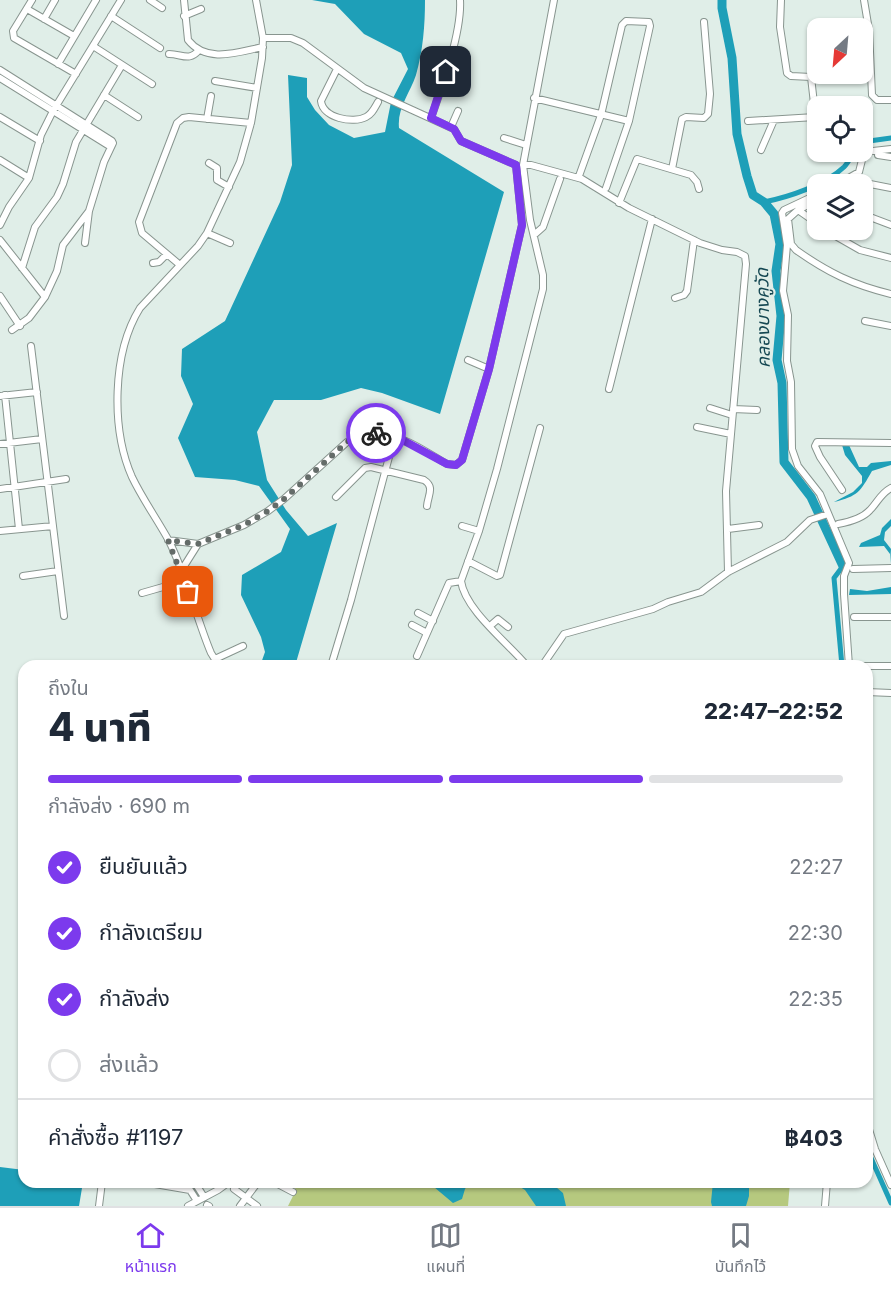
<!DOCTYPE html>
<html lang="th">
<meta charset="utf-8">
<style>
body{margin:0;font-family:Inter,"Noto Sans Thai",sans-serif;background:#f6f6f7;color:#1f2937;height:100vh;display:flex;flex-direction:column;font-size:22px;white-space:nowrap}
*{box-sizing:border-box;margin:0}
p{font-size:20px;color:#747a83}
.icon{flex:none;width:33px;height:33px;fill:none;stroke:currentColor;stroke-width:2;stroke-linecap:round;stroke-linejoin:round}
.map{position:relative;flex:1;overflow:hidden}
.drawer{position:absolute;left:18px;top:660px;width:855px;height:528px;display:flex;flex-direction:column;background:#fff;border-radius:18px;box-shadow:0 2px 4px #0004}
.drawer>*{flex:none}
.needle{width:39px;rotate:206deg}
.buttons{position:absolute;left:807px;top:18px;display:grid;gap:12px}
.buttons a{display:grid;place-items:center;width:66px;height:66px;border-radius:12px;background:#fff;box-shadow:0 2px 4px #0004;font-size:30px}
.pin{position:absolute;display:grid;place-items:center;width:51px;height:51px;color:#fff;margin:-26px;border-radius:12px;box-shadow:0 3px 9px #0006}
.courier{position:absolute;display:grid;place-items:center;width:60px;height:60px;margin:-30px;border:4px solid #7c3aed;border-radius:50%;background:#fff;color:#222;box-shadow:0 2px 8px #0007}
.headline em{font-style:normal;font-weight:800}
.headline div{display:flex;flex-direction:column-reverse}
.headline{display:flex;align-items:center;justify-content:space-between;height:102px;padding:0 30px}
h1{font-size:39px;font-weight:800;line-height:45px}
.bar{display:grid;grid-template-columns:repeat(4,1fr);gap:9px 6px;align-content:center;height:72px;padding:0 30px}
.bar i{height:8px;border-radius:4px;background:#e0e1e3}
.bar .current{background:#7c3aed}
.bar p{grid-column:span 4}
.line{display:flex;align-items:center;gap:15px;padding:0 30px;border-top:2px solid #e0e1e3}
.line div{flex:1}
ol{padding:0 30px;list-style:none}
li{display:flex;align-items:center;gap:18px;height:66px}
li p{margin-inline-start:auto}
li .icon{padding:6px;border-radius:50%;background:#7c3aed;color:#fff;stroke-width:4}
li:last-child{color:#747a83}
li i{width:33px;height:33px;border:3px solid #e0e1e3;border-radius:50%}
.menu{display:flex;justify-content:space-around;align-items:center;height:84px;border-top:2px solid #e0e1e3;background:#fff;font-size:16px;color:#747a83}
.menu a{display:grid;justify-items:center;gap:3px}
.menu .current{color:#7c3aed}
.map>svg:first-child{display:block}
</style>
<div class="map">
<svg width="891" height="1206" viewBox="0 0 891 1206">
<rect width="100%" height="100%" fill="#e0eee8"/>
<path fill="#b6c97f" d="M297 1182H790L788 1206H288L293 1196Z"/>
<path fill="#1e9fb8" d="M312 0H425C425 26 423 50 416 75 410 93 397 108 399 128L504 192 440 414 382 393 361 388 321 400H274L257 432 267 480 286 510 308 536 337 523 295 666H260L265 652 261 637 241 595 242 575 281 552 290 529 259 486 235 480 195 477 178 438 193 404 181 376 182 349 225 321 280 202 292 165 288 75 307 78V97L315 110 329 125 354 138 385 132 391 102 408 69 401 53 364 34 335 4Z
M842 445H849L859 467H867L871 463 891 461V465L872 471C860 492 858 496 834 502L853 492 862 483V476L845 455Z
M891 519V526L885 532 884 540 891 549 890 564V554L884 546 859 547 861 543 880 535 882 528Z
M891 587V594L849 595 850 589 867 591Z
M0 1167 24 1170V1182H74L82 1188 79 1206H0Z
M428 1182H470L465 1189 462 1199 453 1203Z
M512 1182H550L563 1193 566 1206H536L525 1190Z
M713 1182H749V1196L746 1206H712L711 1202Z"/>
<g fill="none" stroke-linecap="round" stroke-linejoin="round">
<path stroke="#1e9fb8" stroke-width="5" d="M862 142 891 138
M764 202C789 197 825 185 844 167 848 163 851 157 854 152
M842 666 834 578 843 566
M867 1149 891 1203"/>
<path stroke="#1e9fb8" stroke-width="9" d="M722 0V8L732 58 737 134 747 176 753 195 764 202 774 214 780 244 776 271 781 316 777 360 782 383 784 462 811 497 843 566"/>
<defs>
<path id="minor" d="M32 0 13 31 14 38 76 74
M150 0 162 8
M184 0 188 40C207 64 238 52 263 47
M781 0 780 27 787 73 791 76 811 77 818 139
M864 0 869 30 872 95 877 100H891
M27 9 74 36
M111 16 160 48
M184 16 201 9
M44 19 55 0
M93 46 152 84
M169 54C182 54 189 62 199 50
M58 64 96 0
M337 69 321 101C323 118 353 124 366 117 372 114 374 109 378 102
M0 70 112 141 113 143 104 162 89 211 63 245 57 271 45 297 29 318 12 330
M0 78 111 147
M215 81 257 88
M104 95 138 117
M534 98 629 121
M0 117 40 141
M431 118C442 87 462 32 460 0
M207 119 211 96
M748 121 815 117
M451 127 458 111
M504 138 526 145
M761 150 774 120
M819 152V157
M878 155 891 157
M0 160 29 178
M209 163 217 168V180L229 187
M523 165H531L582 179 629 208 700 243 722 250 737 252 745 256 746 264 726 491 728 572
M672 169 682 119 686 117 704 118 708 114 710 94 704 22
M579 176 601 115 622 25 626 21 649 22 650 26 629 121 606 188
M838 184 859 172 864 152 891 149
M850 184 860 182 891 188
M818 194 784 210 782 213 787 245 783 291 788 315 787 361 791 382 792 449 798 466 820 494 849 563 844 576V594L849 666
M818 200 798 210 788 219 791 244 796 250C827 272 853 285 891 294
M619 203 637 159 691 175 697 182 699 189
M798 210 818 224
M862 214 891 225
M0 225 9 207 29 178 41 135 53 111 121 0
M825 230 860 250 891 258
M207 233 230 243
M534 235 543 227 560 179
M0 240 45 297
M85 243 89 211
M153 263 159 262 167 254
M180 265 142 233 139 222 177 123 183 118 189 117 251 123
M22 268 35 227 57 197 63 184 76 142 122 65
M0 296 20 326
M675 298 684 295 687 291 694 240
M865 321 891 326
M31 346 64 616
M468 360 489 369
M609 389 652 219
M5 395 19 529
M0 396 37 392
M710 408 732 415
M733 409 757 410
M697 427 731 434
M0 444 42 439
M0 489 66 479
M842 490 820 457 815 446 817 442 891 443
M336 497 365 468 371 467 424 480C435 487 428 495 427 506
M838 524C849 522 862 519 870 510 878 502 880 494 891 488
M462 526 479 531
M728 529 759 525
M0 531 53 526
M168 540 198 544 244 525 268 511 284 499 347 442C386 422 414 445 447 464L456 465 462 460 489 369 522 225 516 165 461 141 454 129 364 88 303 43 291 38H263
M468 561 497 576 500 575 540 428
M853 569 891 568
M181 571 198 544
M23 576 58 571
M142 593 184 581
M418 613 433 621
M854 617H891
M412 625 427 633
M490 626 498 619 508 627
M417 656 449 583 461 581
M215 659 243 646
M219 666 211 653C196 617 187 577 169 541 157 519 143 500 132 477 111 429 112 353 140 308L198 246 207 233 240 162 251 123 262 58 263 38 256 0
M331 666 351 600 389 457
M527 666C508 643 465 610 461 581L479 531 497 469 543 289V275L530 220 523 165 554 0
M542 666 564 634 653 609 668 602 701 592 728 572 787 542 810 520 828 514
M857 666H891
M867 692 891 693
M867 1123 875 1149 891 1185
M143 1182 190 1190 197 1201
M197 1182V1186L204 1197
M274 1182 293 1192
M234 1189 257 1206
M207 1205 209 1206
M99 1206 102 1182
M188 1206 218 1190 229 1182
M240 1206 258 1182
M825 1206 827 1182"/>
</defs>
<use href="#minor" stroke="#88958f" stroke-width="8"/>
<use href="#minor" stroke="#fff" stroke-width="6"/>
</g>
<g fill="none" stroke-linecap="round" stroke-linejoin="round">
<path stroke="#646c69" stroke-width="6" stroke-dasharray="0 10.8" d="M188 592 168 540 198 544 244 525 268 511 284 499 347 442 360 435 376 433"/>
<path stroke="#7c3aed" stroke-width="8" d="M376 433 395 436 447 464 456 465 462 460 489 369 522 225 516 165 461 141 454 129 431 118 446 72"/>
</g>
<g text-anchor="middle" stroke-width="4.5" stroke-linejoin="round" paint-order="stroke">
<g font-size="18" font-style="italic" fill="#144752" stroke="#e0eee8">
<text transform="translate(763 318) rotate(-91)" y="6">คลองบางคูวัด</text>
</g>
</g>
</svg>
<div class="buttons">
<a><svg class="needle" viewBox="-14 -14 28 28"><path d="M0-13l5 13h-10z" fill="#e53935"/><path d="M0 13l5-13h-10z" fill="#747a83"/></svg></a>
<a><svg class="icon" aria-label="locate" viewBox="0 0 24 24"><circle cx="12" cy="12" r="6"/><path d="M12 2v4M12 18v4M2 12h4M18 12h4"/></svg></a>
<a><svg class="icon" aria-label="layers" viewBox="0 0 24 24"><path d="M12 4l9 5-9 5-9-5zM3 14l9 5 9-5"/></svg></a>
</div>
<div class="pin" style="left:188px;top:592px;background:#ea580c"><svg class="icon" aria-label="bag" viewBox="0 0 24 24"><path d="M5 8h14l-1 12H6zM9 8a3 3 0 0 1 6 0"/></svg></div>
<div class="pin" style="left:446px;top:72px;background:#1f2937"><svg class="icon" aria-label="home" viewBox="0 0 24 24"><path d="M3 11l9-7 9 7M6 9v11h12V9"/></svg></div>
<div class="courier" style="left:376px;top:433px"><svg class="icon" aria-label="bike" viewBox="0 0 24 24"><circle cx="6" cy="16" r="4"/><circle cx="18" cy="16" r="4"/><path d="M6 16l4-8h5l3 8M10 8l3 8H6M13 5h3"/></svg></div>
<section class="drawer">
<div class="headline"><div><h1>4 นาที</h1><p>ถึงใน</p></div><em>22:47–22:52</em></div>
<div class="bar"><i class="current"></i><i class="current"></i><i class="current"></i><i></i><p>กำลังส่ง · 690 m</p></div>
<ol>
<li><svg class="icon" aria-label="check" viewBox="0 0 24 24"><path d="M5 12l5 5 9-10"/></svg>ยืนยันแล้ว<p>22:27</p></li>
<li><svg class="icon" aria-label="check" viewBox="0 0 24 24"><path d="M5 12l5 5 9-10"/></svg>กำลังเตรียม<p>22:30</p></li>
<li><svg class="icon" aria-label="check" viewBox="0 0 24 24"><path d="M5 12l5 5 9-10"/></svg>กำลังส่ง<p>22:35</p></li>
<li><i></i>ส่งแล้ว</li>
</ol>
<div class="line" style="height:78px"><div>คำสั่งซื้อ #1197</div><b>฿403</b></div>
</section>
</div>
<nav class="menu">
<a class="current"><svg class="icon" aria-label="home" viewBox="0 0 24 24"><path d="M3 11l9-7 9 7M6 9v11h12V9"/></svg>หน้าแรก</a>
<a><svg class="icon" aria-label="map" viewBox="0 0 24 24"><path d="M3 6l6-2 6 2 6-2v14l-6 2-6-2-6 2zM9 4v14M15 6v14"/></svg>แผนที่</a>
<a><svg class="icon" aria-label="saved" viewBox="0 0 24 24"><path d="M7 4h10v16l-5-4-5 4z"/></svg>บันทึกไว้</a>
</nav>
